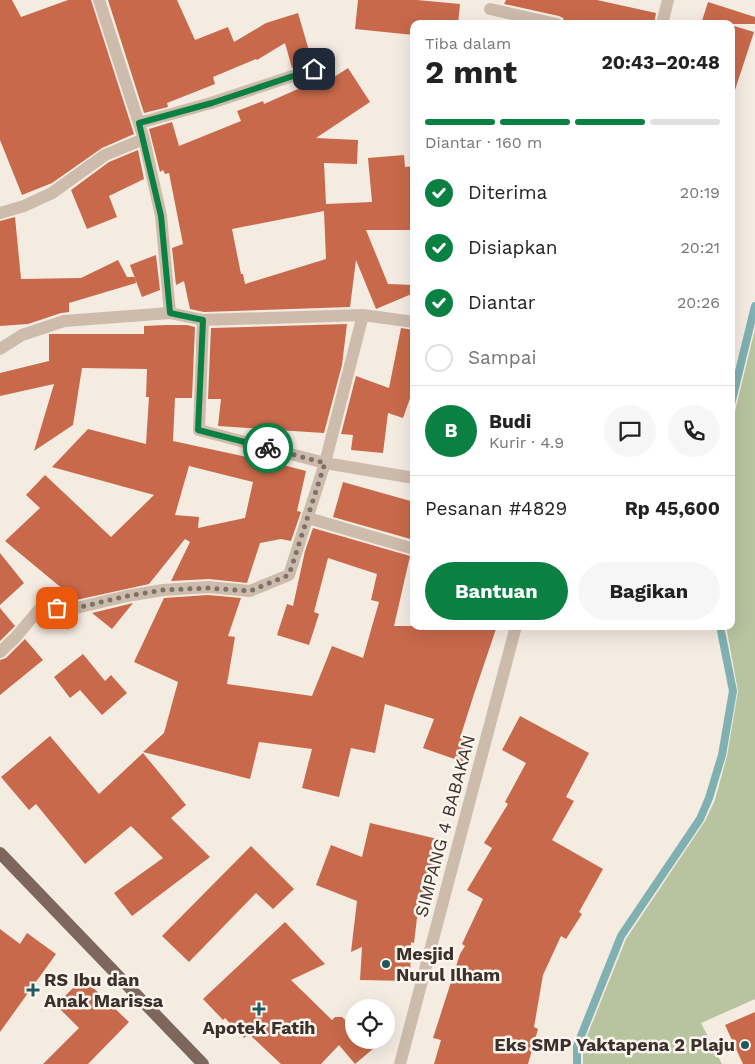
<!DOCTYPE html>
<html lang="id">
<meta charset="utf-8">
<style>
body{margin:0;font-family:"Work Sans",sans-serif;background:#f6f6f6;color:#222;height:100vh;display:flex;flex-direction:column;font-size:19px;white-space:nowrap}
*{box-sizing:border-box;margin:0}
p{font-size:16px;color:#767676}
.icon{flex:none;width:28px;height:28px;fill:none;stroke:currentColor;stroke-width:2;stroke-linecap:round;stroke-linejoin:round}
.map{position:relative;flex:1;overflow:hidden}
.details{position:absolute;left:410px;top:20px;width:325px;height:610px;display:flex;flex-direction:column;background:#fff;border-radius:10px;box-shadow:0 5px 20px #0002}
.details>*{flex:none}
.fabs{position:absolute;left:345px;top:999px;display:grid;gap:10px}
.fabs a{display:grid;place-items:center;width:50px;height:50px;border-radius:50%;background:#fff;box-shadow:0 5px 20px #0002;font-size:25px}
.pin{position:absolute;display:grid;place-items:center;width:42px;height:42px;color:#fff;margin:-21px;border-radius:10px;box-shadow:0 2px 8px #0006}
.courier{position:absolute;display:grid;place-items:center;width:50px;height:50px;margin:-25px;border:4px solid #0b8043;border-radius:50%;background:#fff;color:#222;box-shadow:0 1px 6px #0007}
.summary em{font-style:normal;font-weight:700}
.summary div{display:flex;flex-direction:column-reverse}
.summary{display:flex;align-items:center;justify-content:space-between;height:85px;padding:0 15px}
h1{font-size:32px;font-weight:700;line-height:38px}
.bar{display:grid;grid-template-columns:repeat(4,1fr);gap:8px 5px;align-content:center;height:60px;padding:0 15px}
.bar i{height:6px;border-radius:4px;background:#e0e0e0}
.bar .current{background:#0b8043}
.bar p{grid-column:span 4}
.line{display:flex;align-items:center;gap:12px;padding:0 15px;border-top:1px solid #e0e0e0}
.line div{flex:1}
.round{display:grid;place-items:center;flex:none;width:52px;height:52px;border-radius:26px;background:#f6f6f6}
ol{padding:0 15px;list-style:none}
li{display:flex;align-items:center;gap:15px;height:55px}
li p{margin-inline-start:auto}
li .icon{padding:5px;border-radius:50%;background:#0b8043;color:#fff;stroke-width:4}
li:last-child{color:#767676}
li i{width:28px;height:28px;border:2px solid #e0e0e0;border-radius:50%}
.action{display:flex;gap:10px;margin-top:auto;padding:10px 15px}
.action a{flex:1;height:58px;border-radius:30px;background:#0b8043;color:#fff;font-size:20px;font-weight:700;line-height:58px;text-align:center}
.action a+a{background:#f6f6f6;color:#222}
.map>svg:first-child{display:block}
</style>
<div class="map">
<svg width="755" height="1064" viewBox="0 0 755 1064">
<rect width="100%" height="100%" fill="#f4ebe1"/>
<path fill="#b8c4a0" d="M755 329V999L701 1023 722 1064H583V1046L626 939 705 821 715 800 727 756 738 691 726 626H731V428Z"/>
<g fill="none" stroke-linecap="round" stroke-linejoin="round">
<path stroke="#7fb0b2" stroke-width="8" d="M731 404 755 306
M577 1064V1046L621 936 700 819 709 798 722 755 733 691 720 626"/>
</g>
<path fill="#c8694b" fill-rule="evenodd" d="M0 0H12L21 17 68 0H91L134 134 102 148 52 183 22 195 0 140Z
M108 0H177L195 40 228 27 234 42 266 23 298 13 312 61 292 68 285 43 257 60 256 59 213 77 215 84 167 103 168 107 144 113Z
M358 0H417L460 4 458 24H414V35L355 29Z
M506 0H597L656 13 654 24H565L563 18 559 16 504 4Z
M708 2 755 17V24H701Z
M731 25 754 32 735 90 731 89Z
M348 68 370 102 316 138 358 140 357 164 324 163 326 204 372 202 368 158 404 155 405 167 414 166V196H411V230H366L388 284 414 285V293L376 309 356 260 350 307 204 312 190 309 184 281 176 285 172 248 183 244 169 173 165 174 163 170 160 172 149 129 172 122 179 146 241 121 237 111 263 101 264 104 298 89 297 83 317 77 320 86ZM324 211 326 259 245 284 243 274H241L232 229Z
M138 150 144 179 109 196 117 217 87 229 71 190 109 162Z
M15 217 21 279 81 278 118 260 127 277H135L136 283 69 303V312L61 313 28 324 0 326V221Z
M156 255 160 290 142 297 130 265Z
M347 324 342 365 324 433 218 426 221 399H208L211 328Z
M166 325H187L195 327 192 398H175L173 441 283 465 306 471 297 511 301 512 291 541 281 539 260 543 247 583 209 579 171 581 190 542 185 539 149 584 76 600 5 541 40 508 26 495 45 475 111 537 154 495 52 467 88 429 146 444 149 397H146L147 369 82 368 73 425 34 451 54 384 0 396V373L49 361V334H144V326ZM189 466 253 482 245 518 198 528 199 517 175 515Z
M401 328 414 330V387L403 418 388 413 383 453 351 450 353 435 341 434 356 376 389 388Z
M343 482 414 502V540L333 517Z
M313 528 410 556 394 626H497L474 694 460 738 470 742 463 762 423 748 434 719 385 704 375 753 351 748 339 797 302 788 312 749 259 742 250 779 143 752 164 733 178 682 134 662 164 598 208 595 241 598 228 636 235 637 227 684 312 696 332 646 363 658 379 602 371 600 377 574 328 558 314 612 319 614 309 645 277 635 287 604 293 606 305 551Z
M0 553 24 583 0 605Z
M133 603 112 629 92 613 129 604Z
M0 608 15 626 0 641Z
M25 639 43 660 0 695V660L6 658Z
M83 654 105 681 111 675 127 693 102 715 80 690 70 698 54 677Z
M520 716 589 753 566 797 574 801 552 840 603 869 579 912 582 914 566 939 561 936 543 975 534 1027 538 1029 528 1064H434L441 1040 433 1038 460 954 465 946 462 944 483 899 467 890 492 848 484 843 508 804 505 802 526 763 502 750Z
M50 736 99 794 143 753 186 805 171 818 210 857 132 916 114 893 163 858 131 826 85 864 36 804 29 810 1 777Z
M370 823 446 841 439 870 429 868 424 893H420L414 943 411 942 410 981 360 980 362 947 351 952 357 901 316 885 331 845 362 857Z
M251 846 294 889 273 909 256 893 189 962 162 936Z
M285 922 325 964 291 980 332 1020 335 1017H342L354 1028V1040H366L374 1048 355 1064 339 1045 321 1064H281L249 1034 244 1038 225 1018 223 1020 203 999Z
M0 929 20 944 27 933 56 954 0 1032Z
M83 978 129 1022 88 1064H43L79 1028 56 1005Z
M755 1012V1064H743L725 1025Z"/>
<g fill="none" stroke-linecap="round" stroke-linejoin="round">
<path stroke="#cdbbac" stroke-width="12" d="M99 0 144 139 161 216 170 313
M490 9 557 24
M662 24 668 0
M139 123 211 103 314 69
M0 213 24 206 52 193 105 155 144 139
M203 320 199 430 325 463 414 478
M0 349 22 335 64 321 170 313 203 320 363 315 414 322
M308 518 414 549
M0 652 15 638 42 606 72 609 127 596 163 590 208 587 250 591 289 575 325 463 363 315
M400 1064 516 626"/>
<path stroke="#7d675c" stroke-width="12" d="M0 853 203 1064"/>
</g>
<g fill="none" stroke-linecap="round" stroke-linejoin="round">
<path stroke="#7c716b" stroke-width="5" stroke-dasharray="0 9" d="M57 608 72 609 127 596 163 590 208 588 250 591 289 575 325 463 268 448"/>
<path stroke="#0b8043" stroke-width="6" d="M268 448 198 430 203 320 170 313 161 216 139 123 212 103 314 69"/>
</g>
<g fill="#1f5a5e" stroke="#fbf5ee" stroke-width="2">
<circle cx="386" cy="964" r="5"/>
<path d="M30.5 982.5h5v5h5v5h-5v5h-5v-5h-5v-5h5z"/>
<path d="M256.5 1001.5h5v5h5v5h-5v5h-5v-5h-5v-5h5z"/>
<circle cx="745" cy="1045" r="5"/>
</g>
<g text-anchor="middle" stroke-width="5" stroke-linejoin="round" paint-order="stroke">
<g font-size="18" fill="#3b302b" stroke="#fbf5ee">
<text transform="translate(445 826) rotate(-75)" y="6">SIMPANG 4 BABAKAN</text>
</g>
<g font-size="18" font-weight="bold" fill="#3b302b" stroke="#fbf5ee" text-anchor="start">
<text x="396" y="960">Mesjid<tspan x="396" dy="21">Nurul Ilham</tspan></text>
<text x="44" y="986">RS Ibu dan<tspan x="44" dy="21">Anak Marissa</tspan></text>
<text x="259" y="1034" text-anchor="middle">Apotek Fatih</text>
<text x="735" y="1051" text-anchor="end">Eks SMP Yaktapena 2 Plaju</text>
</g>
</g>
</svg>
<div class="fabs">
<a><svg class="icon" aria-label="locate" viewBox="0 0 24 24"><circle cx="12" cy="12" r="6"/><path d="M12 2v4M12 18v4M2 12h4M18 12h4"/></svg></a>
</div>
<div class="pin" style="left:57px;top:608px;background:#ea580c"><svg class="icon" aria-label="bag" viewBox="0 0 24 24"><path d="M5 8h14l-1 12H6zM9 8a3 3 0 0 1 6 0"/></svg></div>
<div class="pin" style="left:314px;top:69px;background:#1f2937"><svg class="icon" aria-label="home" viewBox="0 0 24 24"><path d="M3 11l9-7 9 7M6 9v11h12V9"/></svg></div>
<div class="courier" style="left:268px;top:448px"><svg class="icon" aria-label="bike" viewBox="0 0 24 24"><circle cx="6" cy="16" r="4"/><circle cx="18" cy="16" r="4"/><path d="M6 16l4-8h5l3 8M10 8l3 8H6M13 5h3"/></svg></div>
<section class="details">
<div class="summary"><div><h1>2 mnt</h1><p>Tiba dalam</p></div><em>20:43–20:48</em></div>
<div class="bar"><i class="current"></i><i class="current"></i><i class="current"></i><i></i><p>Diantar · 160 m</p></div>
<ol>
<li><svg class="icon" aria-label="check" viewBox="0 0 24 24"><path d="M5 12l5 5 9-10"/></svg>Diterima<p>20:19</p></li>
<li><svg class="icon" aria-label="check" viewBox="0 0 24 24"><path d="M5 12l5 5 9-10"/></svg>Disiapkan<p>20:21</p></li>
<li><svg class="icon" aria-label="check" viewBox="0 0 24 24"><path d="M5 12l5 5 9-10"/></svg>Diantar<p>20:26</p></li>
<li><i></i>Sampai</li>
</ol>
<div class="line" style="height:90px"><b class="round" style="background:#0b8043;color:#fff">B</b><div><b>Budi</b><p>Kurir · 4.9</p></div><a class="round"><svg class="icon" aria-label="chat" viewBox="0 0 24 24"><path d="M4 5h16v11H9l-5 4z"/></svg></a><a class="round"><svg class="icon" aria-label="phone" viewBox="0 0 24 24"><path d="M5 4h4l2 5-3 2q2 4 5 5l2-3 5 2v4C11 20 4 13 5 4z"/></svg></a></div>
<div class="line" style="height:65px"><div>Pesanan #4829</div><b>Rp 45,600</b></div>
<div class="action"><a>Bantuan</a><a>Bagikan</a></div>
</section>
</div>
